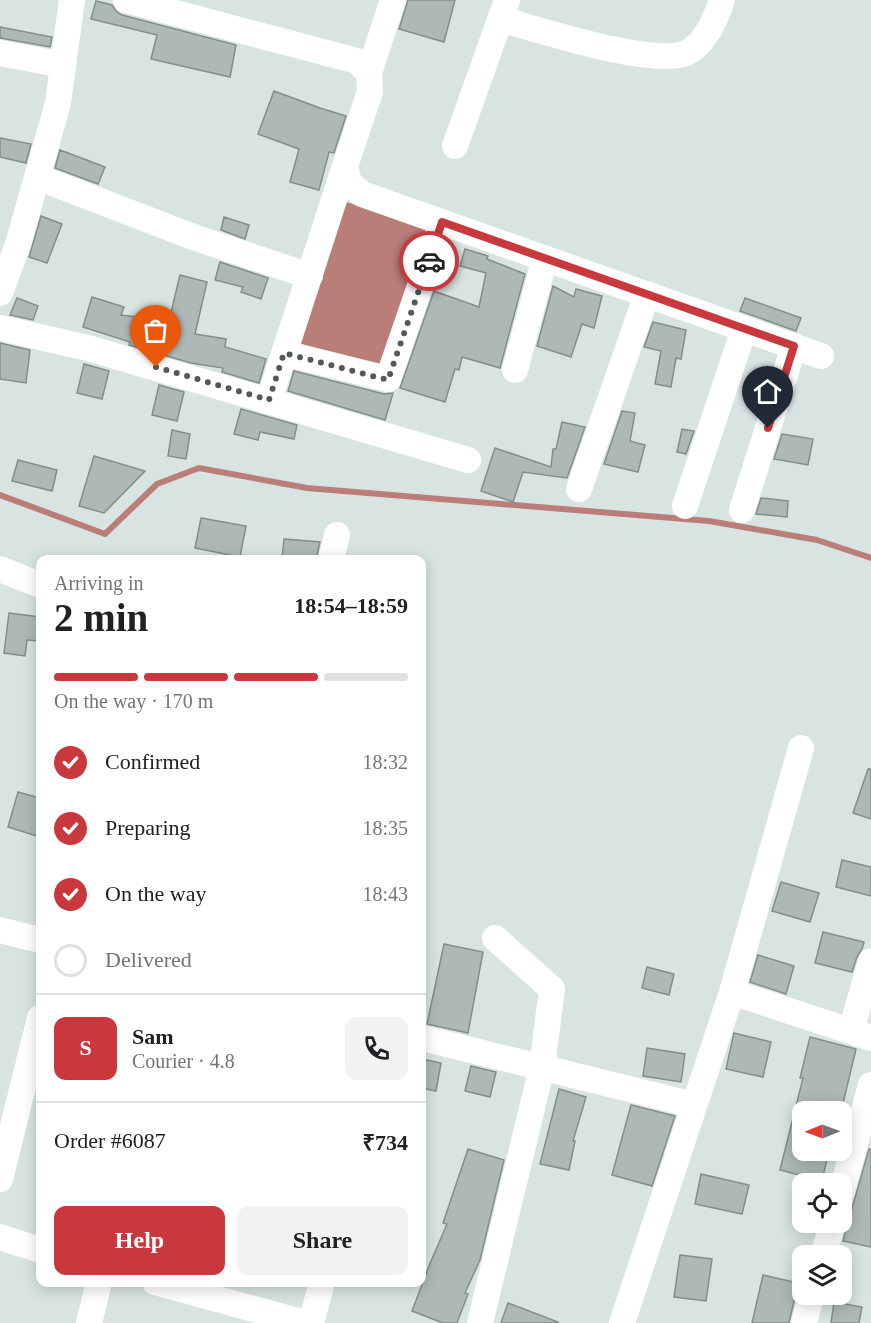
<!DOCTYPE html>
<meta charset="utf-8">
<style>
body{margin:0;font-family:"Times New Roman",serif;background:#f2f2f2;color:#202124;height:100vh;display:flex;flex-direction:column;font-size:22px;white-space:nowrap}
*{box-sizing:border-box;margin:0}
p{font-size:20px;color:#757577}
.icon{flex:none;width:33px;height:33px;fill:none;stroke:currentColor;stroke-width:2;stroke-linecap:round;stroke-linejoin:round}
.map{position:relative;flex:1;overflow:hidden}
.sheet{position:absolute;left:36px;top:555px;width:390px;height:732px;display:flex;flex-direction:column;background:#fff;border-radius:12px;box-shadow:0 3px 15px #0003}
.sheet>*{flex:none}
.needle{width:39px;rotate:269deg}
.fabs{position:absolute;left:792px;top:1101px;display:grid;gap:12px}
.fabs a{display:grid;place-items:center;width:60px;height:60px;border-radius:12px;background:#fff;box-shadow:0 3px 15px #0003;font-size:30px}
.pin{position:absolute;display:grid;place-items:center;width:51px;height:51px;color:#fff;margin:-62px -26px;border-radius:50% 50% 50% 0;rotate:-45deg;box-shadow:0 0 6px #0007}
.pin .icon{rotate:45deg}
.courier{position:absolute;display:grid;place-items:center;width:60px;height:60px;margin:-30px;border:4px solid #c8383c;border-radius:50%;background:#fff;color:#222;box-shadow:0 2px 8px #0007}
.head em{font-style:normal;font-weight:700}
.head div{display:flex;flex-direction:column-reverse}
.head{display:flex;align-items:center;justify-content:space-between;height:102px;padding:0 18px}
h1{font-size:39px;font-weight:700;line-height:45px}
.bar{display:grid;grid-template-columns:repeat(4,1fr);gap:9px 6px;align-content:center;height:72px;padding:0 18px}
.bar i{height:8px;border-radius:4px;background:#e0e0e0}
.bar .on{background:#c8383c}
.bar p{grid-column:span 4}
.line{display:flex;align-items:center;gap:15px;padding:0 18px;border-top:2px solid #e0e0e0}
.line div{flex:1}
.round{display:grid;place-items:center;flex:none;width:63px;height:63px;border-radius:12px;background:#f2f2f2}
ol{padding:0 18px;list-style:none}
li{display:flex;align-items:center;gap:18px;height:66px}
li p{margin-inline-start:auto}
li .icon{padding:6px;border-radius:50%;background:#c8383c;color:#fff;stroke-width:4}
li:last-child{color:#757577}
li i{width:33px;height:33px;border:3px solid #e0e0e0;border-radius:50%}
.action{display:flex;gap:12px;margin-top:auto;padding:12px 18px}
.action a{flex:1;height:69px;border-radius:12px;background:#c8383c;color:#fff;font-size:24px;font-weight:700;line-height:69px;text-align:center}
.action a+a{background:#f2f2f2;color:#202124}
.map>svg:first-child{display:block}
</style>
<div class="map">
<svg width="871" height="1323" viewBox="0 0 871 1323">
<rect width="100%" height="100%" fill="#d8e4e1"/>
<path fill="#ba7d78" d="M343 201 433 229 387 370 294 342Z"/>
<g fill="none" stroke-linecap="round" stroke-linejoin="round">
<path stroke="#ba7d78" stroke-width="6" d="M0 495 105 534 157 484 199 468 307 488 709 521 817 540 871 558"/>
</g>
<path fill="#aeb9b7" stroke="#838e8c" stroke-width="1.5" d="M408 0H455L444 42 399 29Z
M96 1 112 5 116 11 122 15 236 45 230 77 151 59 157 35 91 19Z
M0 27 52 37 50 47 0 38Z
M274 91 320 108 346 116 334 153 329 152 319 190 290 182 299 149 258 134Z
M0 138 31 144 26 163 0 157Z
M60 150 105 167 98 184 55 168Z
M41 216 62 224 47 263 29 257Z
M224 217 249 225 245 239 221 230Z
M465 249 488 256 487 259 525 274 500 368 462 357 459 370 455 369 445 402 400 388 434 291 479 307 486 273 460 266Z
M220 262 268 278 261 299 241 292 243 287 215 280Z
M180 275 207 282 195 334 226 339 225 347 266 359 259 383 222 372 223 368 191 363 129 345 130 342 83 327 92 297 124 307 121 315 169 321Z
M553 286 574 297 576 289 602 296 594 328 582 324 571 357 537 346Z
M17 298 38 306 33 320 10 315Z
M745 298 801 318 796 331 740 311Z
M653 322 686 330 681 359 676 358 671 387 655 384 661 351 644 347Z
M0 343 30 350 26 383 0 379Z
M84 364 109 371 102 399 77 393Z
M294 371 384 394 393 393 385 420 288 391Z
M159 385 184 392 177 421 152 415Z
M241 409 297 425 294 439 260 432 258 440 234 434Z
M622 411 635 413 630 441 645 445 638 472 604 464Z
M562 422 585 427 567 478 523 472 513 502 481 491 495 448 551 467 553 449H556Z
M682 429 694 431 686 454 677 452Z
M172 430 190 434 186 459 168 456Z
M782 434 813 439 808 465 774 459Z
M94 456 145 471 104 513 79 506Z
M18 460 57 470 52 491 12 481Z
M761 498 788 501 787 517 756 514Z
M201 518 246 526 240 557 195 548Z
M284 539 320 542 316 560H282Z
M9 613 40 617V641L27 640 25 656 4 653Z
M868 769H871V819L853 813Z
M18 792 40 798V837L8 827Z
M842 860 871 867V896L836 887Z
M781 882 819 893 810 922 772 911Z
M823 932 864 942 862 949 857 957 852 972 815 963Z
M444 944 483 952 468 1033 427 1024Z
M758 955 794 966 786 994 750 982Z
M647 967 674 974 669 995 642 988Z
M734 1033 771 1042 763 1077 726 1069Z
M810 1037 856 1049 841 1112H802V1150H829L822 1181 780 1170 803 1078H800Z
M647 1048 685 1054 681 1082 643 1076Z
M422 1059 441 1063 436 1091 422 1088Z
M471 1066 496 1072 490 1097 465 1091Z
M559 1089 586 1097 573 1141H575L569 1170 540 1164Z
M631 1105 675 1116 652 1186 612 1175Z
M468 1149 504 1160 480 1260 465 1293 468 1294 457 1323H443L412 1311 429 1266 447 1224 443 1223Z
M869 1149H871V1247L843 1241 847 1226 848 1211 851 1212Z
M701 1174 749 1185 742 1214 695 1204Z
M680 1255 712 1259 706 1301 674 1297Z
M763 1275 798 1283 789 1323H752Z
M834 1302 862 1307 859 1323H831Z
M508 1303 558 1322 557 1323H501Z"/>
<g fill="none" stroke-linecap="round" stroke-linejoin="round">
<path stroke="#fff" stroke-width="26" d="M126 0 357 61 369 73 370 92 345 166 349 183 362 194 821 356
M500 19C540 30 652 67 686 53 705 45 716 18 722 0
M0 53 63 65
M369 73 393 0
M455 146 507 0
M37 177 196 238 310 276
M0 293 18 244 58 103 72 0
M0 328 88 348 468 460
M284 353 388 379 442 222
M515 370 545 258
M269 400 345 166
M579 489 647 294
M685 506 744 329
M742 510 794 346
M331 560 337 535
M0 569 40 585
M0 930 40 940
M732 992 871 1038
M851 1031 871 961
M422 1038 694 1105
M0 1179 40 1018
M842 1191 871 1085
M0 1237 40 1250
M823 1256 833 1222
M155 1282 305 1323
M89 1323 99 1282
M311 1323 322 1282
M480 1323 542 1067 552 989 495 938
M622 1323 732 992 801 748
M804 1323 812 1294"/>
</g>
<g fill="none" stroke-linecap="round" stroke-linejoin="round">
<path stroke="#535a58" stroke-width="6" stroke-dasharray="0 10.8" d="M156 367 269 400 284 353 388 380 429 261"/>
<path stroke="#c8383c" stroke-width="8" d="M429 261 442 222 794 346 768 428"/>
</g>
</svg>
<div class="fabs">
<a><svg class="needle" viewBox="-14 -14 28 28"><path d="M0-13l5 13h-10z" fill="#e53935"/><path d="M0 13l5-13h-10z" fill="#757577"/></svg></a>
<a><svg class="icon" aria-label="locate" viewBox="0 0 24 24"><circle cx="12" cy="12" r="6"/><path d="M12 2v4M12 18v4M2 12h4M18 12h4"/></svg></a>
<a><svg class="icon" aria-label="layers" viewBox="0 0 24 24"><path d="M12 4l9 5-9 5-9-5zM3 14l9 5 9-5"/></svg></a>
</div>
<div class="pin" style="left:156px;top:367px;background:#ea580c"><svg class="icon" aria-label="bag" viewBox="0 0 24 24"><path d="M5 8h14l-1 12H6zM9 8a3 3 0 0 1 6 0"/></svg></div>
<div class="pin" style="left:768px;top:428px;background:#1f2937"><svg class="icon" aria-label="home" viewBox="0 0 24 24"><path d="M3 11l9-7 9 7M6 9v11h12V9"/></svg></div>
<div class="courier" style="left:429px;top:261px"><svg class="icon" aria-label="car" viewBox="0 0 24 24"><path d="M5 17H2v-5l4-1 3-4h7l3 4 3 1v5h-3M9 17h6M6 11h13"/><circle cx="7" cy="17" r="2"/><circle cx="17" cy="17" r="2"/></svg></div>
<section class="sheet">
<div class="head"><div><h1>2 min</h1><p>Arriving in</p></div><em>18:54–18:59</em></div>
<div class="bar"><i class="on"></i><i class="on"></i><i class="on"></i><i></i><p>On the way · 170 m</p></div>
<ol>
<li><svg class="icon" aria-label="check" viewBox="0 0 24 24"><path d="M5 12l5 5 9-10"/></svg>Confirmed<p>18:32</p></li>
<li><svg class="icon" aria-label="check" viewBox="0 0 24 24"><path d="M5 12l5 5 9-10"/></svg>Preparing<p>18:35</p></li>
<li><svg class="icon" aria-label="check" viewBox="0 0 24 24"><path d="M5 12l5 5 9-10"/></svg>On the way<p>18:43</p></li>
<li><i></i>Delivered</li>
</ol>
<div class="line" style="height:108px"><b class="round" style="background:#c8383c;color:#fff">S</b><div><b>Sam</b><p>Courier · 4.8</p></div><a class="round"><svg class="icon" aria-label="phone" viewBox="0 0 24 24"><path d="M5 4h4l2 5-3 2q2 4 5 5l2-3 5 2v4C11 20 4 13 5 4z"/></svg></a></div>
<div class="line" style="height:78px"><div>Order #6087</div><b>₹734</b></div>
<div class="action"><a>Help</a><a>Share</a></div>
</section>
</div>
